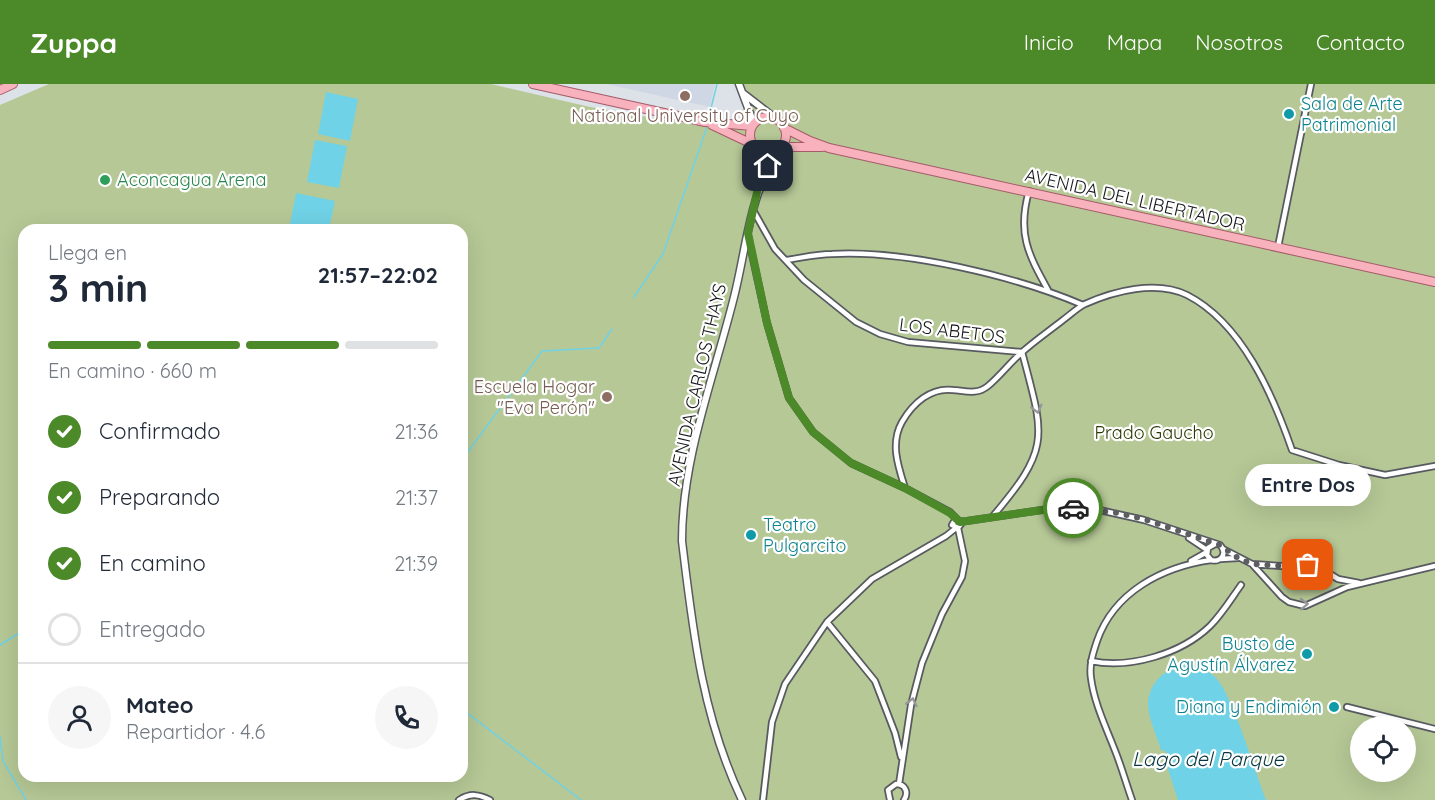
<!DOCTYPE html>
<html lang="es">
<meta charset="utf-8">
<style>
body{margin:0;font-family:Quicksand,sans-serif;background:#f6f6f7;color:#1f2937;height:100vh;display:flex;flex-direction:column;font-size:22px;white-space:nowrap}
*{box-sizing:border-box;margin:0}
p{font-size:20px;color:#747a83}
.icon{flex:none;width:33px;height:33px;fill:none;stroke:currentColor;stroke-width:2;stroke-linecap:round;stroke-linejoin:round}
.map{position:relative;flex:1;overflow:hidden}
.panel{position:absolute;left:18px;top:140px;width:450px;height:558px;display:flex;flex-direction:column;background:#fff;border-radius:18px;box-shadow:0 6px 24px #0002}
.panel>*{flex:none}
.buttons{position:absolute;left:1350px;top:632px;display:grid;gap:12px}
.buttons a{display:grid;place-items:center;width:66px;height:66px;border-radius:50%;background:#fff;box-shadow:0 6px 24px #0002;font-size:30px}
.pin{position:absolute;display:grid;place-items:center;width:51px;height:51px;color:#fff;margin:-26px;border-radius:12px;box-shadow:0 3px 9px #0006}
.courier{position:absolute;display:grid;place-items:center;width:60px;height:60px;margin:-30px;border:4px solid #4c8928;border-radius:50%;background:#fff;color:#222;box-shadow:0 2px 8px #0007}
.bubble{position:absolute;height:42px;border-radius:21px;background:#fff;box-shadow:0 6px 24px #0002;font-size:20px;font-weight:700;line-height:42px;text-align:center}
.headline em{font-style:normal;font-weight:700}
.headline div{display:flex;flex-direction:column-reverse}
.headline{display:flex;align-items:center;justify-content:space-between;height:102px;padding:0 30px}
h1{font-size:39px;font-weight:700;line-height:45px}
.bar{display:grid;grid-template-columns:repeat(4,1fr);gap:9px 6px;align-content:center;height:72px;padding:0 30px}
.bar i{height:8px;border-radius:4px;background:#e0e1e3}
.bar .active{background:#4c8928}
.bar p{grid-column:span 4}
.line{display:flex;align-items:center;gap:15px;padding:0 30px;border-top:2px solid #e0e1e3}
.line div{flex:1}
.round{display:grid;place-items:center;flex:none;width:63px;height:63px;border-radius:32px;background:#f6f6f7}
ol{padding:0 30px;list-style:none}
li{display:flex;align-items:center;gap:18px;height:66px}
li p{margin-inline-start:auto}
li .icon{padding:6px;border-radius:50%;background:#4c8928;color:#fff;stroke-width:4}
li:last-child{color:#747a83}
li i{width:33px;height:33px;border:3px solid #e0e1e3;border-radius:50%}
header{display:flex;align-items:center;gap:36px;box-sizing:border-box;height:84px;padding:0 30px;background:#4c8928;color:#fff}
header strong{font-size:28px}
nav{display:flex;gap:33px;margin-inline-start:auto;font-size:21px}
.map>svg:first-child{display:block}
</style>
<header>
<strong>Zuppa</strong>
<nav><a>Inicio</a><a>Mapa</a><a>Nosotros</a><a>Contacto</a></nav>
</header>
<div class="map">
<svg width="1435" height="716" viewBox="0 0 1435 716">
<rect width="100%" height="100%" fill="#dde2e8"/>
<path fill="#ced7e3" d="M606 0H715L710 23Z"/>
<path fill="#b6c896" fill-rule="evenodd" d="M49 0H491L590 23 713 44 735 43 745 23 740 0H1435V716H0V21ZM24 146H462V692H24ZM1360 642H1406V687H1360Z"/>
<path fill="#70d2e6" d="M326 8 358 15 350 57 318 50Z
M315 56 347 62 339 104 307 98Z
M296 109 335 117 329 145H289Z
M1183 581C1193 583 1206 585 1214 592 1232 607 1255 689 1266 716H1178L1164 673 1167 668 1161 666C1157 652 1148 634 1148 620 1148 600 1165 584 1183 581Z"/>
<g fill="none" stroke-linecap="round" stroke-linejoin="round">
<path stroke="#70d2e6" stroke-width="1.5" d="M709 32 717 0
M634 213 663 170 707 43
M462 376 542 267 599 264 612 245
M0 561 24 546
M462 625 581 716
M0 652 3 677 26 716"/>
<defs>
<path id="minor" d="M1029 107C1017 149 1028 170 1048 206
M753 126 775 165 804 196 856 238 880 250 908 258 1022 268
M748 152 767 239 789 314 813 348 851 379 905 404 950 428 958 436
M1278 163 1311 0
M786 176C801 174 816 170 832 170 906 166 1015 192 1083 221
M905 404C898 382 890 359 902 338 913 319 931 303 953 306 966 307 977 311 988 302 999 293 1009 280 1020 270 1033 258 1049 247 1063 236 1070 231 1077 224 1085 220 1114 207 1156 196 1187 211 1242 239 1273 311 1292 366L1339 381 1385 391 1435 382
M993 432C1052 363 1044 352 1022 268
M960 438 1049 425H1095L1144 436 1220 461C1228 469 1221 479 1211 476L1207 471 1208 464 1215 460
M1189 454 1207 466
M1223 465 1252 480 1281 482 1308 481 1322 485 1338 495 1359 499
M1221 475 1238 474
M1191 477 1207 468
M1252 480 1282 513 1289 518 1305 522 1347 503 1435 482
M827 538 875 597 895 649 901 673
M1091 577C1130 585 1181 570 1210 542 1222 530 1231 515 1241 501
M1347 623 1435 645
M899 700 911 621 922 579 942 530 962 493 965 477 958 444 961 440 960 437 955 436 952 441 958 444
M459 716C470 709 479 710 490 716
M763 716 772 638 785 600 827 538 872 495 946 452 956 444
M890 716 888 706 896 700C905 700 909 708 904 716
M1132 716C1126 699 1121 681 1114 664 1105 641 1094 618 1091 594 1089 581 1093 569 1097 557 1114 508 1162 483 1211 476"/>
<path id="tertiary" d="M739 0 754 40
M744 10 775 34
M755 63 758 78V101
M742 716C702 632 693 548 682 457 682 375 713 296 733 217 747 164 748 113 779 66"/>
<path id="primary" d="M533 0 705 38 752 42
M0 6 13 0
M750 51a18 18 0 1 1 36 0a18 18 0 1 1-36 0Z
M712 41 752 60
M784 44 810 57 829 64 1435 198
M781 63H822"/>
</defs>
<use href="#minor" stroke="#575a60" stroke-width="8"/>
<use href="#tertiary" stroke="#575a60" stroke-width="9"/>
<use href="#primary" stroke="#a55b68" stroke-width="10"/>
<use href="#minor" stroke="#fff" stroke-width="4.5"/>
<use href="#tertiary" stroke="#fff" stroke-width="6"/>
<use href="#primary" stroke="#f7b2be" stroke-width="8"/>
</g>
<defs><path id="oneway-chevron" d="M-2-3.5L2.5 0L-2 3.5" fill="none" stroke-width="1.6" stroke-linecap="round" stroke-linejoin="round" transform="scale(1.5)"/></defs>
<g stroke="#969798">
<use href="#oneway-chevron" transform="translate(1037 325) rotate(76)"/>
<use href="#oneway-chevron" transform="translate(1304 520) rotate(-2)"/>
<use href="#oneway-chevron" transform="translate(912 618) rotate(-77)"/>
</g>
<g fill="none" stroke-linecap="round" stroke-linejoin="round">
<path stroke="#5c5e62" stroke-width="6" stroke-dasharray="0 10.8" d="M1073 424 1118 429 1144 435 1220 461 1238 474 1252 480 1281 482 1308 481"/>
<path stroke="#4c8928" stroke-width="8" d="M768 82 758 104 748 149 767 239 789 314 813 348 851 379 905 404 950 429 960 438 1049 425 1073 424"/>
</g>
<g fill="#8d6e63" stroke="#fff" stroke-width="2">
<circle cx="685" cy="12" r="6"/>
<circle cx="607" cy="313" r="6"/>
</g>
<g fill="#0f9aa8" stroke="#fff" stroke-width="2">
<circle cx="1289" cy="30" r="6"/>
<circle cx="751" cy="451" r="6"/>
<circle cx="1307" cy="570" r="6"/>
<circle cx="1334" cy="623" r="6"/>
</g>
<circle fill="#2e9e5b" stroke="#fff" stroke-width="2" cx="105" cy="96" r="6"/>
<g text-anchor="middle" stroke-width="4.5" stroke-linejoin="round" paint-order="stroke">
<g font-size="18" fill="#0d838f" stroke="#fff" text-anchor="start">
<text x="1301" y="26">Sala de Arte<tspan x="1301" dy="21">Patrimonial</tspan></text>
<text x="763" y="447">Teatro<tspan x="763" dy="21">Pulgarcito</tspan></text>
<text x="1295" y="566" text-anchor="end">Busto de<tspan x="1295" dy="21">Agustín Álvarez</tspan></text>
<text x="1322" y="629" text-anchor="end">Diana y Endimión</text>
</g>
<g font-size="18" fill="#785e54" stroke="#fff">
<text x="685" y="38">National University of Cuyo</text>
<text x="595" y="309" text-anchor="end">Escuela Hogar<tspan x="595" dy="21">"Eva Perón"</tspan></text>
</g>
<g font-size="18" fill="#27864d" stroke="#fff" text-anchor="start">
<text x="117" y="102">Aconcagua Arena</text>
</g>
<g font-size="18" fill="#16171a" stroke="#fff">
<text transform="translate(1135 116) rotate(13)" y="6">AVENIDA DEL LIBERTADOR</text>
<text transform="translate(952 247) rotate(7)" y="6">LOS ABETOS</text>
<text transform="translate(697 301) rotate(-77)" y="6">AVENIDA CARLOS THAYS</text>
</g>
<g font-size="18" fill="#2a3803" stroke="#fff">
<text x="1154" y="355">Prado Gaucho</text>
</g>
<g font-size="20" font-style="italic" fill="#083841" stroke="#fff">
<text x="1208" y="682">Lago del Parque</text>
</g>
</g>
</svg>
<div class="buttons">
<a><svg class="icon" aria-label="locate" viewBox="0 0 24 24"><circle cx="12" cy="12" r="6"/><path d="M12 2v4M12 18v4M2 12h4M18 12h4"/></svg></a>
</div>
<div class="pin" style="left:1308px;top:481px;background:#ea580c"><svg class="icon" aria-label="bag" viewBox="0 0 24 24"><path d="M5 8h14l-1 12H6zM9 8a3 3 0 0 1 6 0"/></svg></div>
<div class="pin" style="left:768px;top:82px;background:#1f2937"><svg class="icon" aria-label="home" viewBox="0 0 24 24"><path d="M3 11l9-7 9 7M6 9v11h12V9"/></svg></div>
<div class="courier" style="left:1073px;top:424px"><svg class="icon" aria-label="car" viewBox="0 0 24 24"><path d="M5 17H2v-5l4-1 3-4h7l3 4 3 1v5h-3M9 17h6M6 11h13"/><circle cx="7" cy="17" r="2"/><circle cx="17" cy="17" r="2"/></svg></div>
<div class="bubble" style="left:1245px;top:380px;width:126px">Entre Dos</div>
<section class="panel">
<div class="headline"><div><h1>3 min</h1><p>Llega en</p></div><em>21:57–22:02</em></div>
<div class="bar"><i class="active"></i><i class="active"></i><i class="active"></i><i></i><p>En camino · 660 m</p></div>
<ol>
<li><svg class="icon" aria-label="check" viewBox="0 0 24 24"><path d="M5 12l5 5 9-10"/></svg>Confirmado<p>21:36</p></li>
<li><svg class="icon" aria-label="check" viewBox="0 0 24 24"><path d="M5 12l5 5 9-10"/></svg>Preparando<p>21:37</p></li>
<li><svg class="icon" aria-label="check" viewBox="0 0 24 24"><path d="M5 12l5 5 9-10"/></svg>En camino<p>21:39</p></li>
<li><i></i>Entregado</li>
</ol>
<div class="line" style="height:108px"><a class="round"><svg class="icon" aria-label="person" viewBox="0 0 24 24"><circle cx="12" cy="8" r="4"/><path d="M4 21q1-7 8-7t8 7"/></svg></a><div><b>Mateo</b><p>Repartidor · 4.6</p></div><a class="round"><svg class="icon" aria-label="phone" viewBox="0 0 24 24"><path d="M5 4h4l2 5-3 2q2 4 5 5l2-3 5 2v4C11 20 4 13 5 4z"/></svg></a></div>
</section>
</div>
